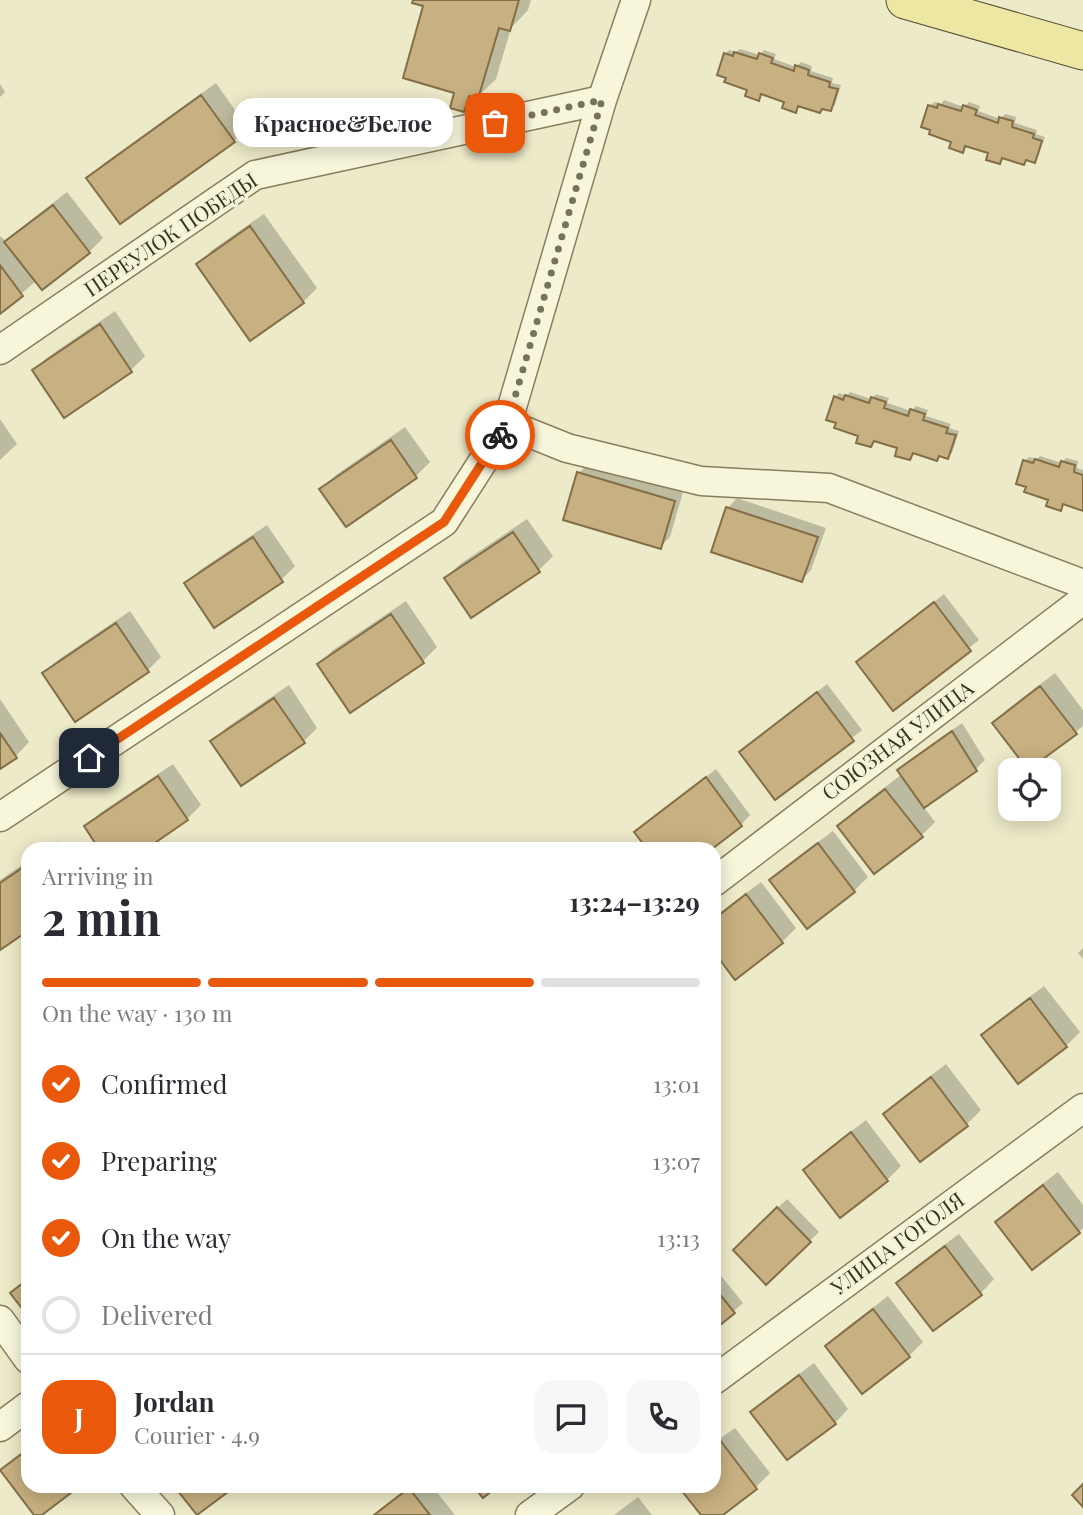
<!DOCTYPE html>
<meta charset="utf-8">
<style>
body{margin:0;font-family:"Playfair Display",serif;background:#f7f7f7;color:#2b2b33;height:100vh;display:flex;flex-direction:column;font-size:26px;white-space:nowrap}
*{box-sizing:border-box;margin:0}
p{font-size:23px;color:#7c7c81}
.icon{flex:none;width:38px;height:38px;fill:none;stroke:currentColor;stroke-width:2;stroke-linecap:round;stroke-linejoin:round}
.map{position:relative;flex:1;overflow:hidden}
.sheet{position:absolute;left:21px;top:842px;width:700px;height:651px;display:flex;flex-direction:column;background:#fff;border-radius:21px;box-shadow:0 4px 18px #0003}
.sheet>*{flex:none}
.fabs{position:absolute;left:998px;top:758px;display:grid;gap:14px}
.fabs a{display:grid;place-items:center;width:63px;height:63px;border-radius:14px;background:#fff;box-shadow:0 4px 18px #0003;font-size:35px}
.pin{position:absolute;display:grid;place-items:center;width:60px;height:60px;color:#fff;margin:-30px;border-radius:14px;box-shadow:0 4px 10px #0006}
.courier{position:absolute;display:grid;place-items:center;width:70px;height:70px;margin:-35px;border:5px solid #ea580c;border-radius:50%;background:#fff;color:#222;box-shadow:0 2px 9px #0007}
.bubble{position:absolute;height:49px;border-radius:21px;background:#fff;box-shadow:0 4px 18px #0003;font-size:23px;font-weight:700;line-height:49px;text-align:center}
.headline em{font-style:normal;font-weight:700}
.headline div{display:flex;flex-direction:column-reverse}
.headline{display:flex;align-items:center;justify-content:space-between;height:119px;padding:0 21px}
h1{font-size:46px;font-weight:700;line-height:52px}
.bar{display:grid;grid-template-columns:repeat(4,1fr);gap:10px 7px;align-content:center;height:84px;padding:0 21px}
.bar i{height:9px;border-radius:5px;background:#e1e1e2}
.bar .current{background:#ea580c}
.bar p{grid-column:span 4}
.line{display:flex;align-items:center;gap:18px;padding:0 21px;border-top:2px solid #e1e1e2}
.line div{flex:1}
.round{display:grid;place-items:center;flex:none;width:74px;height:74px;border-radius:21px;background:#f7f7f7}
ol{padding:0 21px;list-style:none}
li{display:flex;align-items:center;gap:21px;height:77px}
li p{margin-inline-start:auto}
li .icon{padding:7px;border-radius:50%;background:#ea580c;color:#fff;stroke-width:4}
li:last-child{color:#7c7c81}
li i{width:38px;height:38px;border:4px solid #e1e1e2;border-radius:50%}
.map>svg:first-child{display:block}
</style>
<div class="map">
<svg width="1083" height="1515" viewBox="0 0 1083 1515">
<rect width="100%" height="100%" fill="#eceac8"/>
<path fill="#0003" d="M414 0H531L528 10 511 28 496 79 464 110 425 5Z
M740 49 760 55 764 50 776 54 774 59 796 67 801 62 812 66 811 71 833 78 832 83 841 85 835 105 830 109 799 106 795 111 786 100 762 94 758 99 725 54 729 50 736 52Z
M216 83 247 127 234 141 89 178 103 164Z
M0 84 5 92 0 97Z
M944 100 964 107 969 102 980 106 978 111 1000 119 1005 114 1016 117 1015 123 1037 130 1036 134 1045 137 1038 157 1034 161 1028 159 1024 163 1003 158 999 162 990 152 967 146 963 151 930 106 934 102 941 104Z
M67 192 103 238 89 252 36 281 0 312V236L7 242 21 228Z
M264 214 317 288 303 302 198 264 212 250Z
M115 311 145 356 131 370 64 415 34 371 48 357Z
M850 392 871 399 876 394 889 398 887 403 911 411 916 406 928 410 926 416 951 424 949 428 959 431 952 453 948 457 941 455 936 459 915 452 910 458 900 447 875 439 870 445 835 397 839 393 847 396Z
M0 419 17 444 0 460Z
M405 427 430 462 416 476 322 489 336 475Z
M1040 456 1062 463 1066 458 1078 461 1077 468 1083 470V509L1065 503 1060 509 1051 499 1028 486 1025 461 1029 457 1037 459Z
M588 464 683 492 670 537 660 547 579 473Z
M737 498 826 528 811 570 802 580 728 508Z
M527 519 553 556 539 570 446 578 460 564Z
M267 525 295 566 281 580 186 584 200 570Z
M944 594 979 640 893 708 858 662Z
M406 601 437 647 423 661 350 710 319 664 333 650Z
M130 611 161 657 148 670 44 673 58 660Z
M1055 673 1083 710V726L1029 769 994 723 1008 709Z
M827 684 862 730 776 798 741 752Z
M289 685 317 728 303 742 212 741 226 728Z
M0 699 29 742 16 756 0 767Z
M962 723 985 760 976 769 923 806 935 822 921 836 839 826 853 812 902 774 899 770 908 761Z
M173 764 201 805 187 819 86 827 100 813Z
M716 769 750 815 741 825 709 849 636 832Z
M833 831 868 877 854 891 772 880 786 866Z
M58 841 63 849H47Z
M28 861V929L0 948V880Z
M761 882 796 928 782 942 735 977 714 949V917Z
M1083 948V959L1078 953Z
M1044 986 1080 1032 1066 1046 984 1035 998 1021Z
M946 1064 981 1110 967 1124 921 1160 886 1114 899 1100Z
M866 1120 901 1166 887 1180 805 1170 819 1156Z
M1058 1172 1083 1205V1228L1079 1232 997 1222 1011 1208Z
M787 1199 819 1232 766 1282 735 1250Z
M959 1234 994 1279 981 1293 898 1283 912 1269Z
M714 1267 743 1303 714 1328Z
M888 1296 923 1342 909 1356 827 1346 841 1332Z
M814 1363 848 1409 835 1423 753 1412 767 1398Z
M735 1428 770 1473 756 1487 720 1515H703L680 1486H714V1443Z
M28 1448V1486H77L39 1515H36L2 1470Z
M410 1486H432L455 1515H373Z
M638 1497 652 1515H614Z"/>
<path fill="#c7b081" stroke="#846e46" stroke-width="2" d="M413 0H519L510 31 499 28 478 99 469 96 464 112 450 108 454 93 403 78 423 6 412 3Z
M734 52 757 59 759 53 773 58 771 63 794 71 795 65 809 70 808 75 830 82 829 87 838 89 831 111 822 109 820 113 798 106 796 113 782 108 784 102 761 94 759 101 745 96 747 90 724 82 726 78 717 75 724 53 733 56Z
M201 95 235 142 120 224 86 178Z
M938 104 961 111 963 105 977 110 975 115 998 123 999 117 1013 121 1012 127 1034 134 1033 138 1042 141 1035 163 1026 160 1024 165 1002 158 1000 164 986 160 988 153 965 146 963 153 949 148 951 142 929 134 930 130 921 127 928 105 937 108Z
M53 205 90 253 42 290 4 242Z
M250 226 304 303 250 341 196 264Z
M0 265 23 296 0 314Z
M100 324 132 372 64 418 32 370Z
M845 395 869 403 871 397 886 402 884 408 908 416 910 409 925 414 923 420 948 428 946 433 956 435 948 459 939 456 937 461 913 453 910 460 895 456 897 448 874 441 871 447 856 443 858 436 834 428 836 423 826 420 834 396 843 400Z
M391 440 417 478 346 527 319 489Z
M1035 459 1059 467 1061 461 1075 465 1074 472 1083 475V511L1063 504 1061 511 1046 506 1048 500 1024 492 1026 487 1016 484 1023 460 1033 463Z
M577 472 675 501 661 549 563 520Z
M726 507 818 537 802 582 711 552Z
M513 532 540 572 471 618 444 578Z
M253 537 283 582 214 628 184 583Z
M934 602 971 651 893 711 856 662Z
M391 614 424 663 350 713 317 664Z
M116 623 149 672 75 722 42 673Z
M1040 686 1077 734 1028 770 992 723Z
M817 692 854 741 775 800 739 752Z
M274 698 305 743 241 786 210 741Z
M952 731 977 771 924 808 897 770Z
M0 733 17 758 0 769Z
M158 776 188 820 146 849H99L84 826Z
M706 777 742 826 712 849H647L634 832Z
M885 789 923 837 874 874 837 826Z
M818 843 855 892 807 929 769 880Z
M28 864V931L0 950V883Z
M746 894 783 943 735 980 714 952V919Z
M1030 998 1067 1047 1018 1084 981 1035Z
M931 1077 968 1126 920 1162 883 1114Z
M851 1132 888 1181 840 1218 803 1170Z
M1043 1185 1080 1233 1032 1270 995 1222Z
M777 1207 811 1242 766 1285 733 1250Z
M945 1246 982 1295 933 1331 896 1283Z
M28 1279V1316L10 1293Z
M714 1287 735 1313 714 1330Z
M873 1309 910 1357 862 1394 825 1346Z
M799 1375 836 1424 787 1460 750 1412Z
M720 1440 757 1489 723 1515H701L678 1486H714V1445Z
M28 1449V1486H80L42 1515H34L0 1470Z
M1083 1484V1507L1072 1495Z
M174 1486H236L197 1515Z
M473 1486H498L483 1498Z
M409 1488 430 1515H374Z"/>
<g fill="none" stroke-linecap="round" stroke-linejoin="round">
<defs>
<path id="minor" d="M0 350 255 175 602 100
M507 424 567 448 701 481 829 488 1083 584
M0 817 444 522 507 424 602 100 636 0
M714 882 1083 600
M0 1320 28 1359
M714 1380 1083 1108
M0 1427 28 1406
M134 1486 160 1515
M530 1515 570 1486"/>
<path id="major" d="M905 0 1083 51"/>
</defs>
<use href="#minor" stroke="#877e5e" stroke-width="31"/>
<use href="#major" stroke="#554b32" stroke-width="39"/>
<use href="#minor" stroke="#f7f6db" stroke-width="28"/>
<use href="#major" stroke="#ece7a3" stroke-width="37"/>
</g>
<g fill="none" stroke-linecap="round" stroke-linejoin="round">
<path stroke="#77725b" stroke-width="7" stroke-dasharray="0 12.6" d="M495 123 602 100 507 424 500 435"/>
<path stroke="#ea580c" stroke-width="9" d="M89 758 444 522 500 435"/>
</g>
<g text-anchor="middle" stroke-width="6" stroke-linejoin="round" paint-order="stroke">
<g font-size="21" fill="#383221" stroke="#f4f3d7">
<text transform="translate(171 235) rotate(-34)" y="7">ПЕРЕУЛОК ПОБЕДЫ</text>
<text transform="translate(898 741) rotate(-37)" y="7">СОЮЗНАЯ УЛИЦА</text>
<text transform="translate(898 1244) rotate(-36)" y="7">УЛИЦА ГОГОЛЯ</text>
</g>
</g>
</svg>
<div class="fabs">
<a><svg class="icon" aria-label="locate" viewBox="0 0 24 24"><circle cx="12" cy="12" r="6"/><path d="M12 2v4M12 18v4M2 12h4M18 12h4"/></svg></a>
</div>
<div class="pin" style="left:495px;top:123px;background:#ea580c"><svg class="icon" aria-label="bag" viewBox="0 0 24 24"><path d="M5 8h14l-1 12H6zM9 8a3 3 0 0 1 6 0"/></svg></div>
<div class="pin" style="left:89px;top:758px;background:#1f2937"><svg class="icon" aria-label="home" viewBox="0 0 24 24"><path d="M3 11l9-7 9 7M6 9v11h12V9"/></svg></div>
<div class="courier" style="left:500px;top:435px"><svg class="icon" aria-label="bike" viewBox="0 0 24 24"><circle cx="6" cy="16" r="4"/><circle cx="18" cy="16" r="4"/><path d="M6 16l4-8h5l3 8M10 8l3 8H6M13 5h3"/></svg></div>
<div class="bubble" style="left:233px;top:98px;width:220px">Красное&amp;Белое</div>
<section class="sheet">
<div class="headline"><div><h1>2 min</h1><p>Arriving in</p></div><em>13:24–13:29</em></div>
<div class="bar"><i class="current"></i><i class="current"></i><i class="current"></i><i></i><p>On the way · 130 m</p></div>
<ol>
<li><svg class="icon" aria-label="check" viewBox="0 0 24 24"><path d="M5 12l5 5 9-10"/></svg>Confirmed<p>13:01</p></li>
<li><svg class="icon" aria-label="check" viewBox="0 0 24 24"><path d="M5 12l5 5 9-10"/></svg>Preparing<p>13:07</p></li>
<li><svg class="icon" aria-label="check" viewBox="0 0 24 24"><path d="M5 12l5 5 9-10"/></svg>On the way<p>13:13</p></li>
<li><i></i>Delivered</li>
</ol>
<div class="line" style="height:126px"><b class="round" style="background:#ea580c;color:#fff">J</b><div><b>Jordan</b><p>Courier · 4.9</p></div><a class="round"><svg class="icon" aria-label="chat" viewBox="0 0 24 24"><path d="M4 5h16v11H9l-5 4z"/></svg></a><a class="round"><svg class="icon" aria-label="phone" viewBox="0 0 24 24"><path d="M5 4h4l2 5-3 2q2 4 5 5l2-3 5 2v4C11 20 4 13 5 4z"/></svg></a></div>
</section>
</div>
